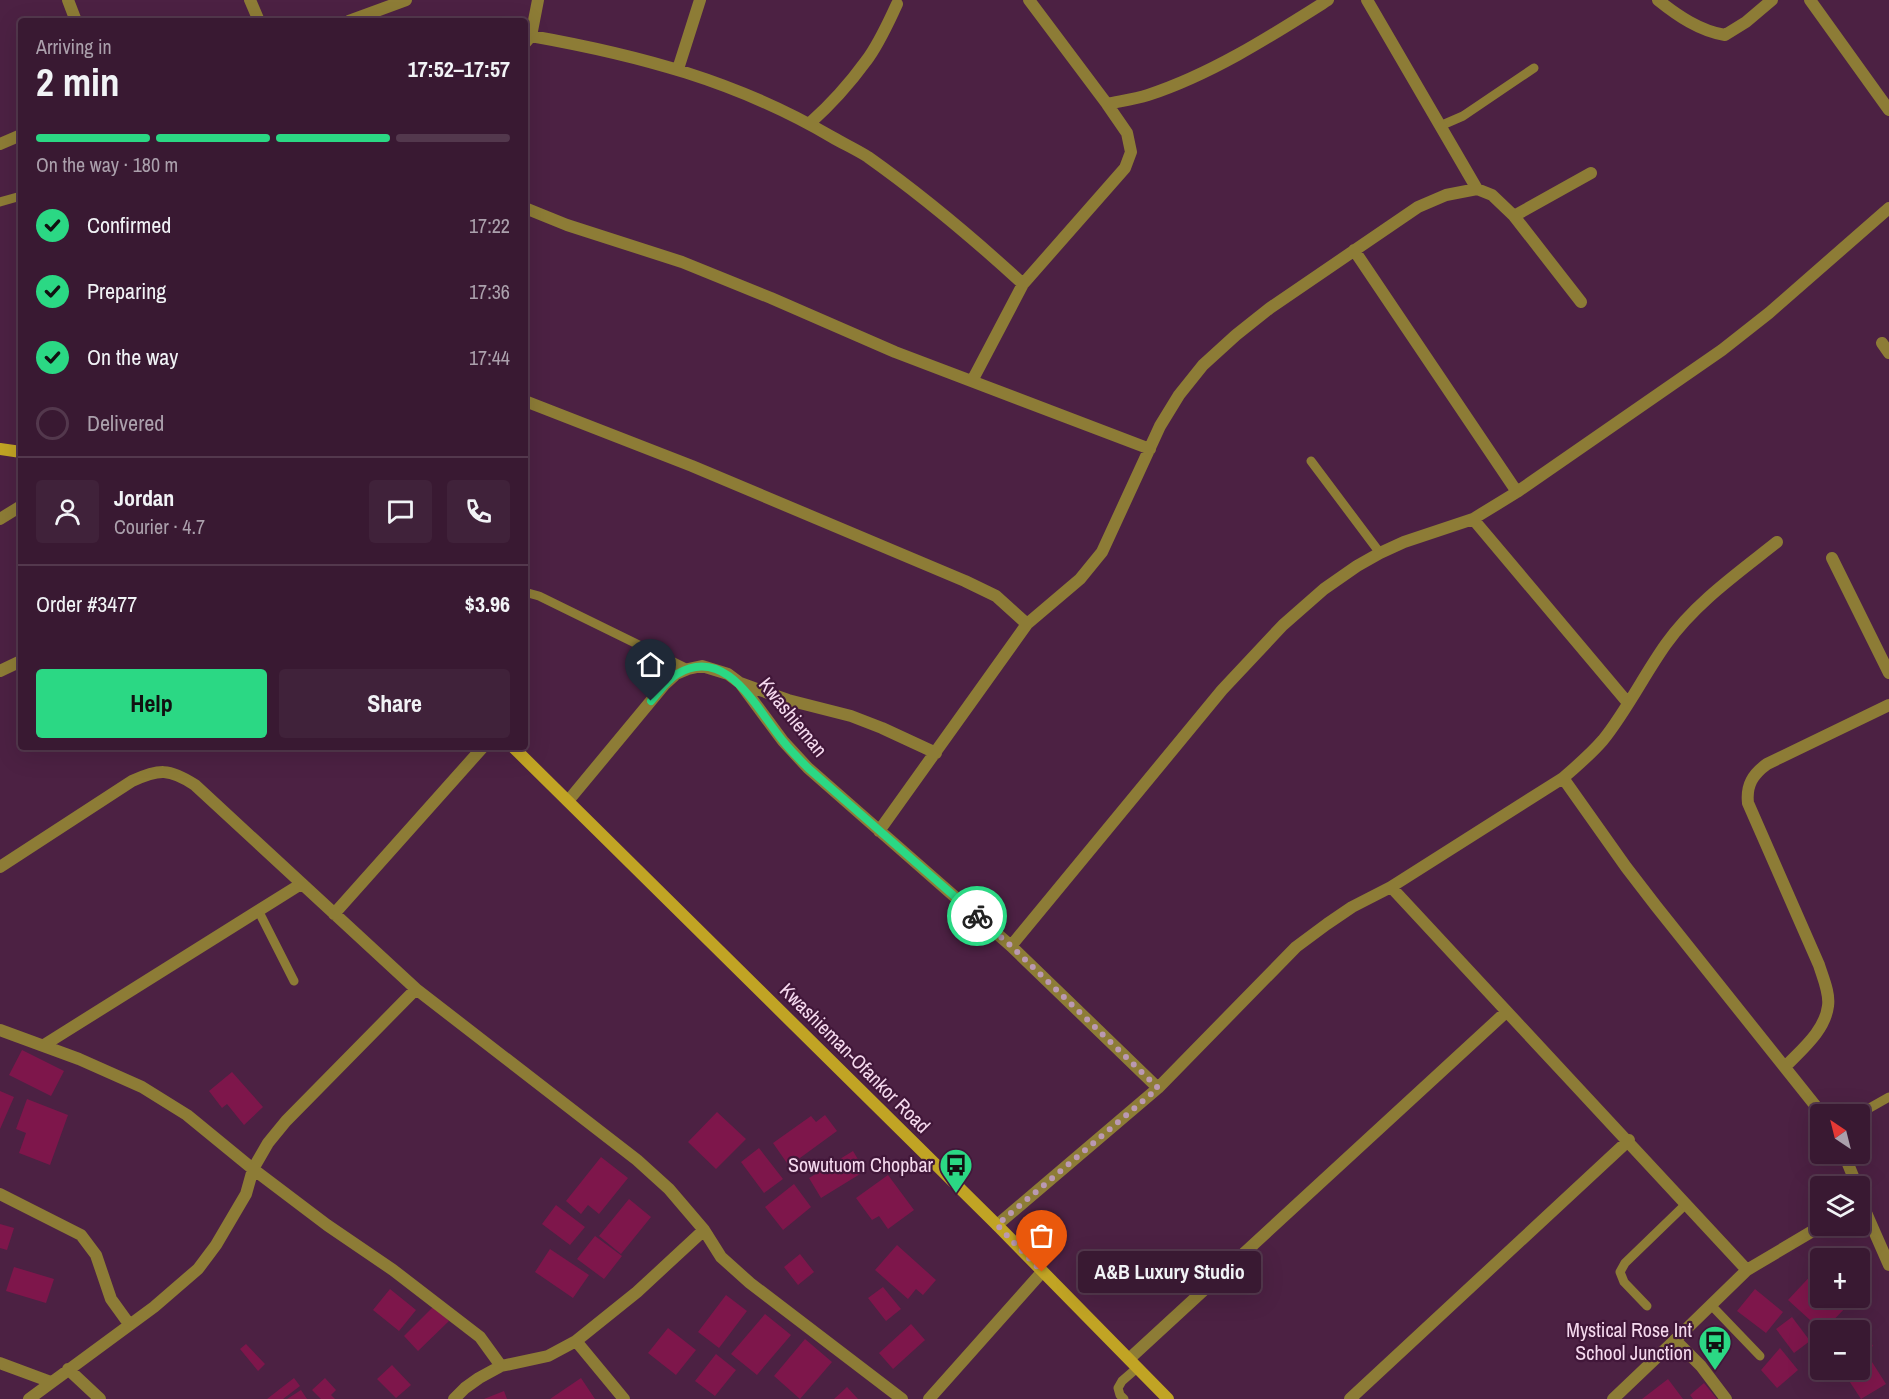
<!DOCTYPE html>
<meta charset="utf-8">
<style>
body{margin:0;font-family:"Archivo Narrow",sans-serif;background:#40223a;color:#f1f3f6;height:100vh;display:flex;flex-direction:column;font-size:22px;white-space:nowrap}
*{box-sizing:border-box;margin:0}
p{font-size:20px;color:#aba0ac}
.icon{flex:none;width:33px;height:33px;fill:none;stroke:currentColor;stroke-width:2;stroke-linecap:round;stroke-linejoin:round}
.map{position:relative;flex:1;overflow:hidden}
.side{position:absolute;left:18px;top:18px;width:510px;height:732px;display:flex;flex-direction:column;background:#391932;border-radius:6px;box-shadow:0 6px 24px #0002,0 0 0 2px #53384d}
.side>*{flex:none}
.needle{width:39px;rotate:325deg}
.tools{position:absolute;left:1810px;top:1104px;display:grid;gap:12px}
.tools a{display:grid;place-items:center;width:60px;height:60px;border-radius:6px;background:#391932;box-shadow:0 6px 24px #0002,0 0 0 2px #53384d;font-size:30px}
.pin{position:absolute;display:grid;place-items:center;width:51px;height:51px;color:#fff;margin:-62px -26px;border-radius:50% 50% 50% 0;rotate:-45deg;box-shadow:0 0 6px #0007}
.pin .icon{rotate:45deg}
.courier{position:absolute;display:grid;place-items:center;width:60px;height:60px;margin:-30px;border:4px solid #2bd884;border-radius:50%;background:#fff;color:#222;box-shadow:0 2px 8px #0007}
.bubble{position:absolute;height:42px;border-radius:6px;background:#391932;box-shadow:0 6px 24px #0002,0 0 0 2px #53384d;font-size:20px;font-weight:700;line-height:42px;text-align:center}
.summary em{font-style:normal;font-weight:700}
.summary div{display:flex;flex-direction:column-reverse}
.summary{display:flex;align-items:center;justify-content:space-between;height:102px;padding:0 18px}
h1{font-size:39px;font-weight:700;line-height:45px}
.bar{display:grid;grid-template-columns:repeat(4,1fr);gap:9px 6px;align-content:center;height:72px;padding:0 18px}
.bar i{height:8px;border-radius:4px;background:#53384d}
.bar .current{background:#2bd884}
.bar p{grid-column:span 4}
.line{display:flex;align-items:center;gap:15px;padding:0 18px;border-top:2px solid #53384d}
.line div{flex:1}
.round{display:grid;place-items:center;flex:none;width:63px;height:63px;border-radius:6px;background:#40223a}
ol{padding:0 18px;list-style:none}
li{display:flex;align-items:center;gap:18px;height:66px}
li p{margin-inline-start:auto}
li .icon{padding:6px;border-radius:50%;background:#2bd884;color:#111;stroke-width:4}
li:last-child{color:#aba0ac}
li i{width:33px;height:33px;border:3px solid #53384d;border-radius:50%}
.button{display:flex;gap:12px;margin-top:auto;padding:12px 18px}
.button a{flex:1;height:69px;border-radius:6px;background:#2bd884;color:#111;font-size:24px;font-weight:700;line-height:69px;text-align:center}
.button a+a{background:#40223a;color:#f1f3f6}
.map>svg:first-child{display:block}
</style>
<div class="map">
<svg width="1889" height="1399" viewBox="0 0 1889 1399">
<rect width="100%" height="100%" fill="#4c2143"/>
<path fill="#7e164b" d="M22 1050 64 1071 51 1096 9 1075Z
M232 1072 263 1107 244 1125 227 1104 222 1108 209 1091Z
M0 1091 14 1097 0 1129Z
M27 1099 68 1115 50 1165 19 1153 26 1133 16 1129Z
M717 1112 746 1139 716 1169 688 1142Z
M825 1115 837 1131 789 1166 773 1143 811 1116 816 1122Z
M759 1148 783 1179 764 1193 741 1162Z
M853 1151 865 1171 821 1198 809 1178Z
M601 1157 628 1178 599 1214 588 1205 581 1214 566 1201Z
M888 1175 914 1210 888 1229 879 1216 872 1220 856 1198Z
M794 1184 811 1207 783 1230 765 1207Z
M629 1199 651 1217 621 1254 599 1236Z
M556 1205 585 1227 570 1245 542 1224Z
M0 1224 14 1228 7 1250 0 1248Z
M595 1236 622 1256 604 1279 577 1259Z
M897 1245 936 1280 923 1295 916 1289 908 1299 875 1270Z
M550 1249 589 1275 573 1298 535 1272Z
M800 1254 814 1272 798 1285 784 1267Z
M14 1267 54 1279 46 1303 6 1291Z
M1816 1270 1821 1275V1298H1845L1850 1303 1824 1330H1821L1788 1300Z
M883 1287 901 1309 886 1321 868 1298Z
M390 1289 416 1310 399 1331 373 1310Z
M1755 1289 1783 1312 1766 1333 1737 1311Z
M726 1295 747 1311 719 1348 698 1332Z
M434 1306 449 1321 418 1351 404 1336Z
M765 1314 791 1335 757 1375 731 1354Z
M1792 1317 1810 1341 1794 1353 1776 1329Z
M911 1324 925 1340 893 1369 879 1353Z
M668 1328 696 1350 676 1375 648 1353Z
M1864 1330 1873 1346 1865 1351 1886 1384 1861 1399 1842 1370H1860V1333Z
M805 1339 832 1362 800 1399 774 1376Z
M246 1344 265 1364 258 1371 240 1349Z
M1780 1348 1798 1370 1777 1388 1761 1370Z
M716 1354 736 1370 715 1396 695 1381Z
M392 1365 411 1385 396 1398 377 1379Z
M294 1378 300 1386 283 1399H267Z
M325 1378 336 1390 331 1395 335 1399H321L312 1390Z
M581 1378 595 1399H550Z
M1668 1379 1683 1399H1642Z
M1704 1383 1717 1399H1693L1690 1395Z
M847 1387 858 1399H834Z
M301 1390 307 1399H287Z
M504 1391 507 1399H484Z"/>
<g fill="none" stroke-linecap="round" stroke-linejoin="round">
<path stroke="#8d7c36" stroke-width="9" d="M1440 126 1463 116 1534 68
M0 202 21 196
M1311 461 1380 553
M525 595 528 593 539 596 688 669
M258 910 294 981
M1859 1114 1889 1097
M1711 1305 1760 1356
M1647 1306 1624 1282 1620 1272 1625 1263 1686 1204
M1124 1399 1120 1395 1118 1388 1122 1381 1137 1368"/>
<path stroke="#8d7c36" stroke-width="12" d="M68 0 76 21
M250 0 259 21
M1367 0 1477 189
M1658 0C1678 16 1700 31 1725 35L1746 22 1772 0
M1810 0 1889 110
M349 21 406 0
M531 36C638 55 737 81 832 137 844 144 857 150 868 157 923 196 974 239 1023 284
M525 43 531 36 538 0
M678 69 700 0
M1107 104C1121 101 1135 99 1148 95 1212 74 1271 36 1328 0
M810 123C829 106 850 83 866 61 879 44 888 23 897 4
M0 144 21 135
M525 208 567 225 682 262 771 298 895 352 1150 449
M1514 216 1581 302
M1354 250 1517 492
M1882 343 1889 353
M972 381 1023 284 1125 168 1131 152 1127 133 1107 104 1029 0
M525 401 692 466 965 581 996 596 1027 624
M0 519 21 506
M1473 519 1628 703
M1832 558 1889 673
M0 671 21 661
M740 683 788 700 851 716 882 728 936 753
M1563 778 1626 867 1656 906 1822 1114
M568 801 665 684 676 674 688 669 702 666 728 674 740 683 783 741 808 768 1011 946 1158 1088
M879 831 1027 624 1080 579 1102 552 1160 426 1179 395 1203 365 1236 335 1270 308 1418 207 1446 195 1477 189 1492 195 1514 216 1591 173
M0 867 132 781C159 769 169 768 195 785L416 989 637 1160 669 1189 704 1230 721 1257 750 1283 902 1399
M1391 887C1509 1015 1629 1142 1747 1270
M334 914 483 747
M1011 946 1222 690 1283 625 1324 589 1357 566 1380 553 1404 542 1473 519 1517 492 1722 350 1769 313 1889 208
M0 1030 79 1059 142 1087 187 1115 253 1169 327 1225 393 1270 480 1337 501 1366
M44 1045 301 884
M1785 1067C1801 1050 1825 1031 1828 1006 1830 993 1823 978 1819 965L1748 803C1746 785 1753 774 1767 764L1889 705
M1844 1154 1857 1186
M0 1194 81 1235 96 1255 111 1299 129 1324
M1860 1196 1867 1215 1889 1265
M997 1225 1158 1088 1296 947 1327 924 1352 907 1391 887 1563 778C1577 766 1591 754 1603 740 1627 710 1644 675 1666 644 1695 603 1738 573 1777 542
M1675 1340 1747 1270 1811 1232 1828 1226
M576 1341 624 1399
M1129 1359 1506 1012
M0 1363 51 1382
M68 1369 100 1399
M29 1399 154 1307 198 1269 216 1245 246 1194 253 1169 268 1143 286 1121 416 989
M454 1399 465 1388 479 1378 501 1366 548 1356 576 1341 637 1292 704 1230
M929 1399 1042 1272
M1350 1399 1629 1140"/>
<path stroke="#8d7c36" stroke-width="12" d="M1613 1399 1675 1340 1701 1366 1726 1399"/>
<path stroke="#c1a424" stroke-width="12" d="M0 449 21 452
M513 747 997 1225 1168 1399"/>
</g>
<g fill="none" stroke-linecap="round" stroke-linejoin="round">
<path stroke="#ba99b2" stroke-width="6" stroke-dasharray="0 10.8" d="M977 916 1011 946 1158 1088 997 1225 1042 1272"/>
<path stroke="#2bd884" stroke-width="8" d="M651 701C659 692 667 680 677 674 727 644 757 710 783 741 790 750 799 759 808 768L977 916"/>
</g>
<defs>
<symbol id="bus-pin" viewBox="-11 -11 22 30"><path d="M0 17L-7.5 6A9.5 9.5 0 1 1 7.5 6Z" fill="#2bd884" stroke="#411739"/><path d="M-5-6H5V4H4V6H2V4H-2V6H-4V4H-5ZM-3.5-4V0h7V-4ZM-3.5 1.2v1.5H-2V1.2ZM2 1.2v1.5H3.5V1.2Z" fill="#111"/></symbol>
</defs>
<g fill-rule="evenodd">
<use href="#bus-pin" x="937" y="1146" width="38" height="52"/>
<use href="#bus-pin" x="1696" y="1323" width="38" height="52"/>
</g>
<g text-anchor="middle" stroke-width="4.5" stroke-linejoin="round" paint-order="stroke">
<g font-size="20" fill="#f5d9ee" stroke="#411739">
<text transform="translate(793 717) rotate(51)" y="7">Kwashieman</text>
<text transform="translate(855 1058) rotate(45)" y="7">Kwashieman-Ofankor Road</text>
</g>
<g font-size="20" fill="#f5d9ee" stroke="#411739" text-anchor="end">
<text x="933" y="1172">Sowutuom Chopbar</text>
<text x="1692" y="1337">Mystical Rose Int<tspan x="1692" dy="23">School Junction</tspan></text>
</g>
</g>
</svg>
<div class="tools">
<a><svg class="needle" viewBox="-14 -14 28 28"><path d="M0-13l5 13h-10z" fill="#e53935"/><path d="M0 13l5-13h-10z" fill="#aba0ac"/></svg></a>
<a><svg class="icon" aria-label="layers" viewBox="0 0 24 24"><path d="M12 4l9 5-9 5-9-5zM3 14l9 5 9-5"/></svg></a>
<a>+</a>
<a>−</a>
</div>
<div class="pin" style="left:1042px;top:1272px;background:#ea580c"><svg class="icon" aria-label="bag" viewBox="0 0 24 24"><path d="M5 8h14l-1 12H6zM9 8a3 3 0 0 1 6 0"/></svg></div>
<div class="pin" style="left:651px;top:701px;background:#1f2937"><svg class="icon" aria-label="home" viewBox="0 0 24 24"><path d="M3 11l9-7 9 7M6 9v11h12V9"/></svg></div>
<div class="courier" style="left:977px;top:916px"><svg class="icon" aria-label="bike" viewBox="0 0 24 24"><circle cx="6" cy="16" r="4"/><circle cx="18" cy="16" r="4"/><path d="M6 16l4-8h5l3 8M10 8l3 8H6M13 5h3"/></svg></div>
<div class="bubble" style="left:1078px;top:1251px;width:183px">A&amp;B Luxury Studio</div>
<section class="side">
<div class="summary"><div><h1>2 min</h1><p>Arriving in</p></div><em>17:52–17:57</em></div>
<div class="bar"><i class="current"></i><i class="current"></i><i class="current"></i><i></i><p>On the way · 180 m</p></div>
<ol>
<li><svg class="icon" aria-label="check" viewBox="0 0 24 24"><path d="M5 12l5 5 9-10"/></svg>Confirmed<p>17:22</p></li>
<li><svg class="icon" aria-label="check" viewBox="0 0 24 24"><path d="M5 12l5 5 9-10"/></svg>Preparing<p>17:36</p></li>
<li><svg class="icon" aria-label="check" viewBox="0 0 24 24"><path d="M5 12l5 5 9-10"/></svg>On the way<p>17:44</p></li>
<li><i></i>Delivered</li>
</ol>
<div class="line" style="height:108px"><a class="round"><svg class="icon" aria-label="person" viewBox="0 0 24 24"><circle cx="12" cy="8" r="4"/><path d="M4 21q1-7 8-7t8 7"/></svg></a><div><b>Jordan</b><p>Courier · 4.7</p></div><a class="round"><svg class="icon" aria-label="chat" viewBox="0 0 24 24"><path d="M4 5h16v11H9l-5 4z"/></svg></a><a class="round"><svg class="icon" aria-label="phone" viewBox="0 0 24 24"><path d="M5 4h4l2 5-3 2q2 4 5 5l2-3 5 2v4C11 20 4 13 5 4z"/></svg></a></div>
<div class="line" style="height:78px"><div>Order #3477</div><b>$3.96</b></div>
<div class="button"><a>Help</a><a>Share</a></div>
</section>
</div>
